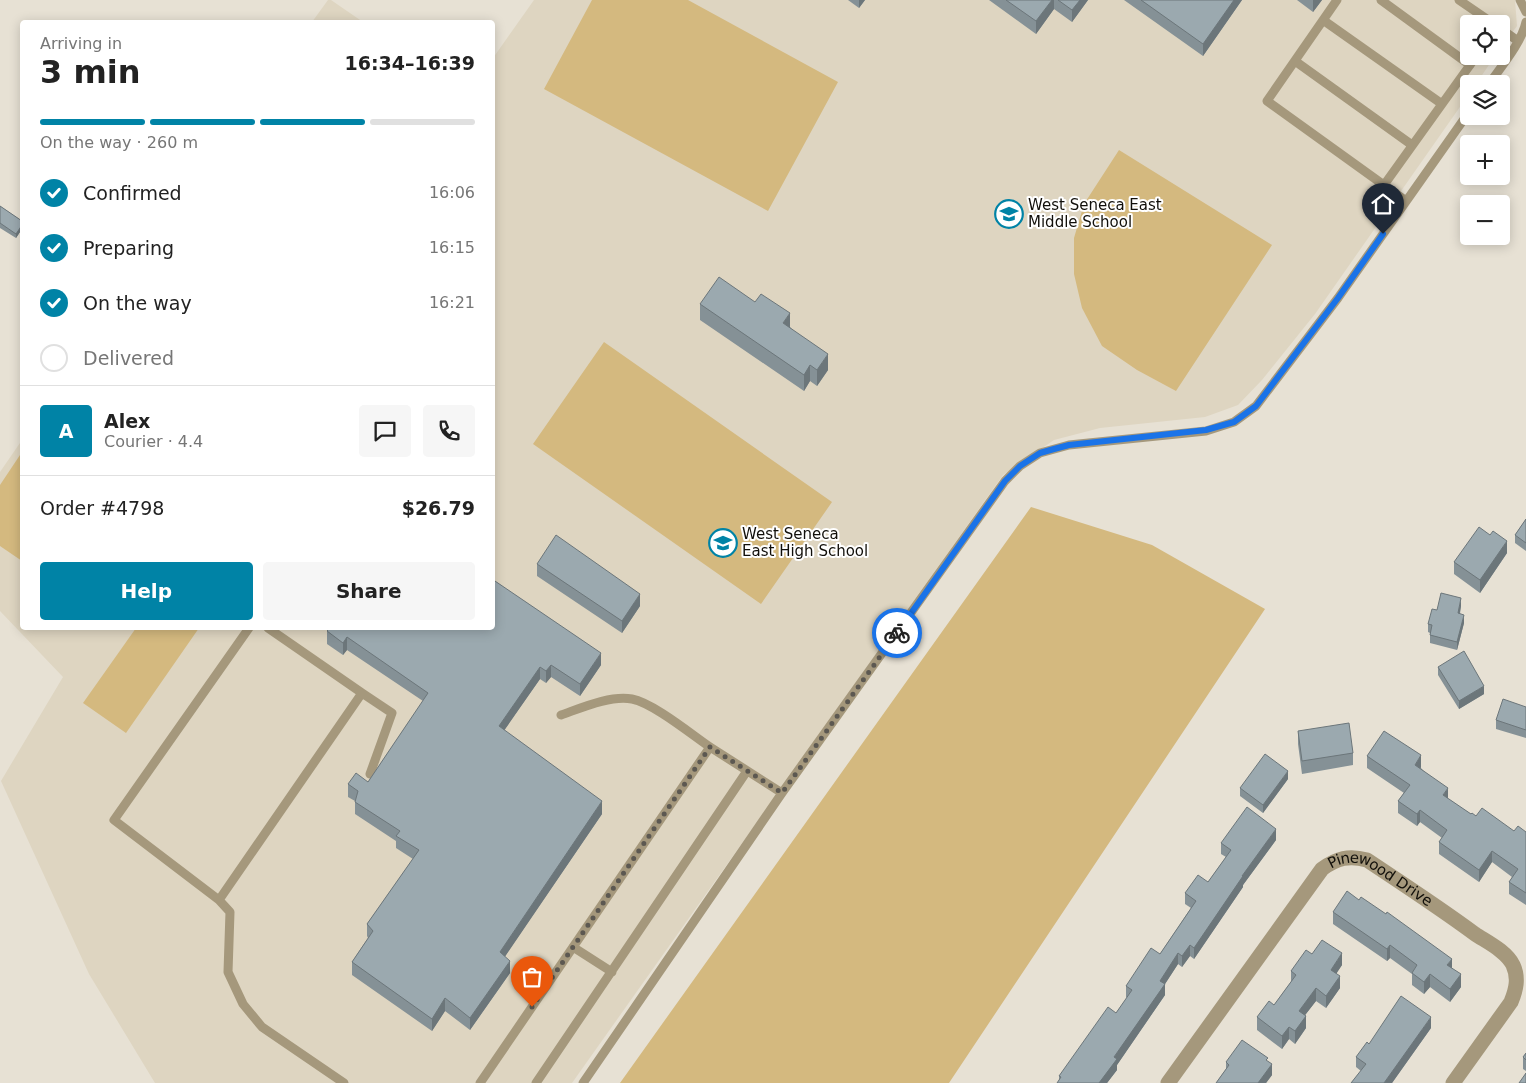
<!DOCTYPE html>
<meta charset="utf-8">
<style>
body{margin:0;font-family:"DejaVu Sans",sans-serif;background:#f6f6f6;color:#222;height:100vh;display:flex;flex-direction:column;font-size:19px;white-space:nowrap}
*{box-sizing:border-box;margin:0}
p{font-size:16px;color:#767676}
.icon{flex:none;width:28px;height:28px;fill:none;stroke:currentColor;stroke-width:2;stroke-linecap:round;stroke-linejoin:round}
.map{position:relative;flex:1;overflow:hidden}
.details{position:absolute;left:20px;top:20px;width:475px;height:610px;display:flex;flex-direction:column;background:#fff;border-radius:5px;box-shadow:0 2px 12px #0003}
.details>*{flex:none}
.tools{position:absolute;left:1460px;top:15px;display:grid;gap:10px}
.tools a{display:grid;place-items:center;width:50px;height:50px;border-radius:5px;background:#fff;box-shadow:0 2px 12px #0003;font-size:25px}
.pin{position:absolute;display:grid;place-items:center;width:42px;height:42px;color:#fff;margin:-51px -21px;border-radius:50% 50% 50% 0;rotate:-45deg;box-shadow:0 0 5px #0007}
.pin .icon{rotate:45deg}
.courier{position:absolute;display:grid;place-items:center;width:50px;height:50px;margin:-25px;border:4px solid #1a73e8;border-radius:50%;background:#fff;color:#222;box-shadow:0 1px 6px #0007}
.headline em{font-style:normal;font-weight:600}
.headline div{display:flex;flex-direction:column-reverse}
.headline{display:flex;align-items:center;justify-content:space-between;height:85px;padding:0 20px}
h1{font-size:32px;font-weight:600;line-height:38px}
.bar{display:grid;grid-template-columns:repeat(4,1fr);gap:8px 5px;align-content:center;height:60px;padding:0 20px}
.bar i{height:6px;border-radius:4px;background:#e0e0e0}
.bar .selected{background:#0083a6}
.bar p{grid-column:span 4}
.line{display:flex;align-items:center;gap:12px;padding:0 20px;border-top:1px solid #e0e0e0}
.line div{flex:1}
.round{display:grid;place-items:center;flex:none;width:52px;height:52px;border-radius:5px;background:#f6f6f6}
ol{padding:0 20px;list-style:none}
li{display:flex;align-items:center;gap:15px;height:55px}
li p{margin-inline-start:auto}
li .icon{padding:5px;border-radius:50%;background:#0083a6;color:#fff;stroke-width:4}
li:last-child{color:#767676}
li i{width:28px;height:28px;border:2px solid #e0e0e0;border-radius:50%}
.button{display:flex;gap:10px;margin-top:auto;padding:10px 20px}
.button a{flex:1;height:58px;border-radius:5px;background:#0083a6;color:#fff;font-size:20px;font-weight:600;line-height:58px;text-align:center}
.button a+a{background:#f6f6f6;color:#222}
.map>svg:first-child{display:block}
</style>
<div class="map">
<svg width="1526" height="1083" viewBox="0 0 1526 1083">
<rect width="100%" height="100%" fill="#e7e1d4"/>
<path fill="#ded5c1" d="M328 0H331L363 22H312Z
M534 0H1515L1517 26 1501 48V24H1469V56H1495L1476 84H1469V94L1315 314 1262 380 1238 405 1205 417 1100 428 1054 440 1003 475 572 1083H155L89 974 1 781 63 677 0 611V472L22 440V628H492L493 58Z"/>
<path fill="#d4b97f" d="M592 0H688L838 82 768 211 544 89Z
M1119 150 1272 245 1176 391 1137 370 1102 346 1082 308 1074 274V238L1084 204Z
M604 342 832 502 761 604 533 444Z
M22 452V561L0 546V485Z
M1031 507 1152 545 1265 609 949 1083H620Z
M136 628H199L126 733 83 703Z"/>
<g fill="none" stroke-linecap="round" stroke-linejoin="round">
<path stroke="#a5987c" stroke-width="9" d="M1337 0 1267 101 1406 201
M1381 0 1470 65 1476 56
M1459 0 1494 24
M1520 0 1526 12
M1323 20 1442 104
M1501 29 1518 41
M1295 61 1412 145
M1489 84C1501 67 1522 42 1526 22
M1384 185 1470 65
M249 628 114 820 219 900 230 912 228 972 243 1004 262 1027 344 1083
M268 628 362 693
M561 715C581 708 610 695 632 699 653 703 691 734 710 747
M219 900 362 693 392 713 370 774
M573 947 612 972
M480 1083 710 747 782 793
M536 1083 747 771
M583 1083 782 793 1005 481 1020 466 1040 453 1069 445 1206 431 1234 422 1256 406 1338 298 1469 112"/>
<path stroke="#a5987c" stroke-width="15" id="s1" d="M1168 1083 1322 869C1337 858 1349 855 1367 860 1403 884 1440 908 1475 934 1487 942 1506 951 1513 965 1519 978 1516 990 1511 1002L1453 1083"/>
</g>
<path fill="#859196" d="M848 0H865L859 8Z
M989 0H1088L1072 22 1054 9 1036 34Z
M1124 0H1242L1203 56Z
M1297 0H1322L1313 12Z
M0 206 22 221V229L16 238 0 228Z
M700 304 790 327 828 370 817 386 810 381 804 391 700 320Z
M1526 519V551L1515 543V535Z
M1490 535 1507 553 1480 593 1454 574V562Z
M537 564 640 606 622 633 537 576Z
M1461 606 1460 614 1464 623 1457 650 1430 643V633L1428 632V624L1437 610Z
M327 631 601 665 580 696 551 677 546 683 540 679 504 730 602 814 505 956 510 973 470 1030 445 1011 432 1031 352 975V962L368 938 367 936V924L413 859 396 848V841L355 814V801L348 797V784L368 782 423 701 347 650 343 655 327 644Z
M1438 667 1484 694 1459 709 1438 675Z
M1526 707V738L1496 729V720Z
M1298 731 1353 753V765L1302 774 1298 744Z
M1367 756 1421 767V768L1448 799 1471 814 1514 831 1526 832V905L1509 894V882L1512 877 1492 862 1479 882 1439 854V842L1442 838 1420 822 1417 826 1398 813V801L1404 793 1367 768Z
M1288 779 1263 813 1240 796V788Z
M1276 840 1243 885V887L1194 959 1190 956 1182 967 1178 964 1165 984V995L1117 1065V1070L1107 1083H1057L1059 1080V1076L1116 1013 1127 998 1126 997V986L1160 954 1191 908 1185 904V893L1208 882 1226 857 1221 854V843Z
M1333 912 1452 968 1461 987 1450 1002 1430 987 1424 994 1412 985V974L1390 958 1387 961 1333 924Z
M1312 954 1342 965 1336 973 1340 988 1326 1008 1316 1001 1305 1015 1306 1028 1295 1044 1289 1039 1282 1049 1257 1030V1017L1274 1005 1291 982V971Z
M1431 1028 1392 1083H1351L1361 1071 1356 1067V1057L1369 1044Z
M1526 1053V1071L1523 1069V1057Z
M1226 1062H1268L1272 1075 1266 1083H1216L1226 1069Z"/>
<path fill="#6c767a" d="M859 0H865L859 8Z
M1052 0H1054V9L1036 34V21Z
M1080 0H1088L1072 22V10Z
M1234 0H1242L1203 56V44Z
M1313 0H1322L1313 12Z
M22 225V229L16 238V234Z
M790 313V329L783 323Z
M828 354V370L817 386V370Z
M810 365V381L804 391V375Z
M1507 541V553L1480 593V580Z
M640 594V606L622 633V621Z
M1461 598V606L1458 621V613Z
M1464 615V623L1457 650V642Z
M347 637V650L343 655V643Z
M601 653V665L580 696V684Z
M551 665V677L546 683V671Z
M540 667V679L499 738V726Z
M1484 686V694L1459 709V701Z
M1421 755V767L1415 777V765Z
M1288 771V779L1263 813V805Z
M1448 788V800L1443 795Z
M602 801V814L500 964V952Z
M1420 810V822L1417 826V814Z
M1276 829V840L1243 885V887L1194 959V948L1242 876Z
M1492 851V862L1479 882V870Z
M1190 945V956L1182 967V956Z
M1390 945V958L1387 961V949Z
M1178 953V964L1165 984V995L1117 1065V1070L1107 1083H1099L1160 981Z
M1342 953V965L1331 982V970Z
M1452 959V971L1447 965Z
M510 961V973L470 1030V1018Z
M1430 974V987L1424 994V982Z
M1461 974V987L1450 1002V989Z
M1340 976V988L1326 1008V996Z
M1316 988V1001L1299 1023V1011Z
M445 998V1011L432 1031V1019Z
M1306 1016V1028L1295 1044V1031Z
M1431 1017V1028L1392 1083H1384Z
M1289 1027V1039L1282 1049V1036Z
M1272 1064V1075L1266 1083H1258Z"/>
<path fill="#9ba9af" stroke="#6c767a" d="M1006 0H1052L1036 21Z
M1058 0H1080L1072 10Z
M1141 0H1234L1203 44Z
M0 206 22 221V225L16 234 0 223Z
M719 277 755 302 761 294 790 313 783 323 828 354 817 370 810 365 804 375 700 304Z
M1526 519V543L1515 535Z
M1479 527 1490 535 1493 531 1507 541 1480 580 1454 562Z
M556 535 640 594 622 621 537 564Z
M492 579 601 653 580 684 551 665 546 671 540 667 499 726 602 801 500 952 510 961 470 1018 445 998 432 1019 352 962 373 931 367 924 419 850 396 836 400 831 355 802 358 791 348 784 356 773 368 782 428 693 347 637 343 643 327 631 330 628H492Z
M1441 593 1461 598 1458 613 1464 615 1457 642 1430 635 1432 625 1428 624 1432 609 1437 610Z
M1464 651 1484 686 1459 701 1438 667Z
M1503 699 1526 707V730L1496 720Z
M1349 723 1353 753 1302 761 1298 731Z
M1384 731 1421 755 1415 765 1448 788 1443 795 1471 814 1472 813 1476 816 1482 808 1514 831 1518 826 1526 832V893L1509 882 1518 869 1492 851 1479 870 1439 842 1447 830 1420 810 1417 814 1398 801 1410 785 1367 756Z
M1265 754 1288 771 1263 805 1240 788Z
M1247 807 1276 829 1242 876H1243L1194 948 1190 945 1182 956 1178 953 1160 981 1165 984 1114 1057 1117 1059 1099 1083H1057L1061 1077 1059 1076 1108 1007 1116 1013 1132 990 1126 986 1151 948 1160 954 1196 901 1185 893 1198 875 1208 882 1231 850 1221 843Z
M1347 891 1359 900 1361 897 1386 914 1387 912 1452 959 1447 965 1461 974 1450 989 1430 974 1424 982 1412 973 1417 965 1390 945 1387 949 1333 912Z
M1322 940 1342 953 1331 970 1340 976 1326 996 1316 988 1299 1011 1306 1016 1295 1031 1289 1027 1282 1036 1257 1017 1269 1001 1274 1005 1296 975 1291 971 1306 950 1312 954Z
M1401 996 1431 1017 1384 1083H1351L1366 1064 1356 1057 1367 1042 1369 1044Z
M1242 1040 1268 1058 1266 1060 1272 1064 1258 1083H1216L1229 1065 1226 1062Z
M1526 1053V1060L1523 1057Z
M1526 1073V1083H1519Z"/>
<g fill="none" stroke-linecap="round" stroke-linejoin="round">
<path stroke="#5c5851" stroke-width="5" stroke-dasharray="0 9" d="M532 1007 710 747 782 793 897 633"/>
<path stroke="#1a73e8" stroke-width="6" d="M897 633 1005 481 1020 466 1040 453 1054 449 1069 445 1206 430 1234 422 1256 406 1338 298 1383 234"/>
</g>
<defs>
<symbol id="school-ring" viewBox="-11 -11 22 22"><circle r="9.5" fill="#fff" stroke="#0083a6" stroke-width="1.5"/><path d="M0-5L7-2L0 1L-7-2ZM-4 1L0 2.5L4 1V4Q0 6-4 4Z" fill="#0083a6"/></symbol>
</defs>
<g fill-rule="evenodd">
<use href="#school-ring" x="993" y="198" width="32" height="32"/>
<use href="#school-ring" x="707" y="527" width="32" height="32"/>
</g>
<g text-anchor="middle" stroke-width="4" stroke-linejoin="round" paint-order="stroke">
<g font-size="15" fill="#110f0a" stroke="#fff" text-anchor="start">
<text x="1028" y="210">West Seneca East<tspan x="1028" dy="17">Middle School</tspan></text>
<text x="742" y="539">West Seneca<tspan x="742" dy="17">East High School</tspan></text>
</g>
<g font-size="15" fill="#110f0a" stroke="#fff">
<text dy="5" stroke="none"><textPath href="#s1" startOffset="330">Pinewood Drive</textPath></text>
</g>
</g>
</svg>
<div class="tools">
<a><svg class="icon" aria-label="locate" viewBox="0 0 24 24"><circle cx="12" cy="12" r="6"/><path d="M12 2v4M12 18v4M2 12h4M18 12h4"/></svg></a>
<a><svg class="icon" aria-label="layers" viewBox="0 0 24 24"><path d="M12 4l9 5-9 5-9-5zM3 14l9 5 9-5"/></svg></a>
<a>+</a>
<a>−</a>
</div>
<div class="pin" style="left:532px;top:1007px;background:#ea580c"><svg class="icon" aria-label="bag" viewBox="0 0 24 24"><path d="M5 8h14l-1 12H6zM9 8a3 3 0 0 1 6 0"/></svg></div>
<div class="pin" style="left:1383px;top:234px;background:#1f2937"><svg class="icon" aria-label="home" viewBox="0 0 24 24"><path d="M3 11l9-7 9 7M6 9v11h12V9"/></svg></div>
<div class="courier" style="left:897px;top:633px"><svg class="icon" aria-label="bike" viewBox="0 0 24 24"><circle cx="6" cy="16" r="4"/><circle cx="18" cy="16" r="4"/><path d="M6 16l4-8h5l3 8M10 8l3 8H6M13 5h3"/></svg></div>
<section class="details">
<div class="headline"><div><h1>3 min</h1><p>Arriving in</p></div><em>16:34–16:39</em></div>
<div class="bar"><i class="selected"></i><i class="selected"></i><i class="selected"></i><i></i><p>On the way · 260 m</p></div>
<ol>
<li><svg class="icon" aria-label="check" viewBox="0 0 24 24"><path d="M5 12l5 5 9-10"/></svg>Confirmed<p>16:06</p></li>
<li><svg class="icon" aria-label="check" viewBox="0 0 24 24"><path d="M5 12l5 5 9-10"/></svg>Preparing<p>16:15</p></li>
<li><svg class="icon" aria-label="check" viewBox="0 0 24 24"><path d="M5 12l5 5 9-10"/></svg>On the way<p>16:21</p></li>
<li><i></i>Delivered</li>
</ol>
<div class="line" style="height:90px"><b class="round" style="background:#0083a6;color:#fff">A</b><div><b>Alex</b><p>Courier · 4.4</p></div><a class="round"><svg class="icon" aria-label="chat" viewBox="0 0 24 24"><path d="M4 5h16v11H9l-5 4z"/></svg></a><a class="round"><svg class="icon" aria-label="phone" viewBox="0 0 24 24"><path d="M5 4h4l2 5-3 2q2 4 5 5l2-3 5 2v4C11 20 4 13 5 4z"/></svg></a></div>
<div class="line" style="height:65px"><div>Order #4798</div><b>$26.79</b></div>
<div class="button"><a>Help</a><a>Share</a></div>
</section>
</div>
